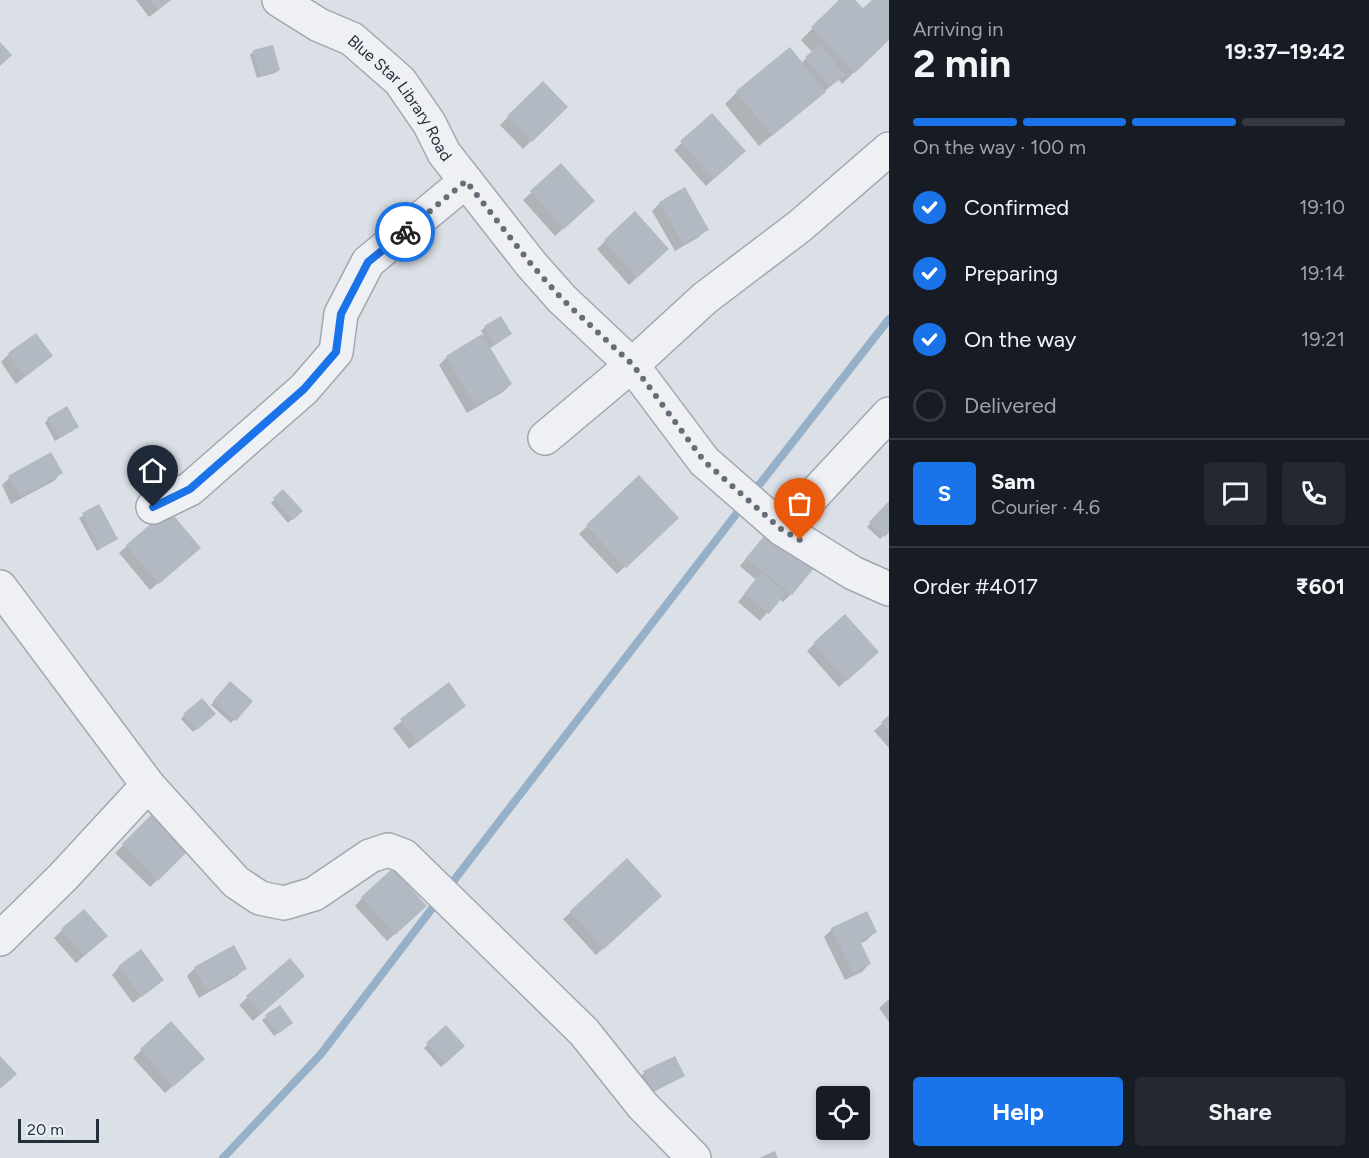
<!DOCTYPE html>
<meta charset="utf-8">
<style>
body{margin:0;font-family:Figtree,sans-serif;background:#242831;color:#f1f3f6;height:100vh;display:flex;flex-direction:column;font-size:22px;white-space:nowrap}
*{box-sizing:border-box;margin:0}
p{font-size:20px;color:#9ea1a6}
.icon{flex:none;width:33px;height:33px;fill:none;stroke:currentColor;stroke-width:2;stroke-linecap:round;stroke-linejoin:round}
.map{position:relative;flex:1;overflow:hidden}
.panel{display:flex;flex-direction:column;background:#171b24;width:480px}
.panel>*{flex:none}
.tools{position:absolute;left:816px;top:1086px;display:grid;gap:12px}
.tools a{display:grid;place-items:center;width:54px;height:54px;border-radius:6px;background:#171b24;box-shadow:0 3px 9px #0003;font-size:30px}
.scale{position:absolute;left:18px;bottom:15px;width:81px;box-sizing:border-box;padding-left:6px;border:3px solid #252f3c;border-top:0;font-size:16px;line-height:21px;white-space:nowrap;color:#252f3c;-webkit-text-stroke:4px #eaeff4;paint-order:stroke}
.pin{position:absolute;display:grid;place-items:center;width:51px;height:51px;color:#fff;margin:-62px -26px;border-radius:50% 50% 50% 0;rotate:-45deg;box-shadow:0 0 6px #0007}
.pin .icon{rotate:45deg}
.courier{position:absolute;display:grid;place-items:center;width:60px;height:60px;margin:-30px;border:4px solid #1a73e8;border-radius:50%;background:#fff;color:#222;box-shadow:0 2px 8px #0007}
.summary em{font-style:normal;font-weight:700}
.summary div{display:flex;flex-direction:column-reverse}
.summary{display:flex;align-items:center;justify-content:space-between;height:102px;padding:0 24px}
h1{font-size:39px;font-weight:700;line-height:45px}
.bar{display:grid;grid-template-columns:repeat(4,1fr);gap:9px 6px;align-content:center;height:72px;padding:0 24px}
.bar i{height:8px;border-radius:4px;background:#363941}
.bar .on{background:#1a73e8}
.bar p{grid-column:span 4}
.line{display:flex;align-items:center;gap:15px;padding:0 24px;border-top:2px solid #363941}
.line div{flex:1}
.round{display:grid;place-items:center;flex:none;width:63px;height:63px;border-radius:6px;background:#242831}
ol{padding:0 24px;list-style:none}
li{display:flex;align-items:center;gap:18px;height:66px}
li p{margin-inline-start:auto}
li .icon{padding:6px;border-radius:50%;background:#1a73e8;color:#fff;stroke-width:4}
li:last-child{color:#9ea1a6}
li i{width:33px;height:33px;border:3px solid #363941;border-radius:50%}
.button{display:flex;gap:12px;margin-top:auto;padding:12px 24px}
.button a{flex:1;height:69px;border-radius:6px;background:#1a73e8;color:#fff;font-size:24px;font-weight:700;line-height:69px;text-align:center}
.button a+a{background:#242831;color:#f1f3f6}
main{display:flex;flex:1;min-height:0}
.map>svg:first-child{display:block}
</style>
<main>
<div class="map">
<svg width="889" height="1158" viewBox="0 0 889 1158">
<rect width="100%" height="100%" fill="#dbe0e6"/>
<path fill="#0003" d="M136 0H171L149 17Z
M841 0H853L863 10 874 0H889V39L842 84 838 79 812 103 759 146 725 104 737 92 801 63 813 53 801 40Z
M254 51 279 70 275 73 257 78 250 55Z
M543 83 566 107 523 149 500 125Z
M712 115 736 159 706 186 674 150Z
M561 165 585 208 555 236 523 200Z
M660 203 707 229 699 237 675 251 652 211Z
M635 213 659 257 629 285 597 249Z
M485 327 510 334 489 349 511 384 503 392 467 413 439 365 447 357 484 335 481 331Z
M9 354 51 356 16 384 1 362Z
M48 419 74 430 55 441 45 423Z
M61 473 54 481 11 504 2 485 9 478Z
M639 477 677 518 617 574 579 534Z
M283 491 301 511 288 523 271 503Z
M889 503V530L880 539 867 527Z
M98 506 116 539 97 551 79 518Z
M760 541 791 594 783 602 779 599 760 621 738 602 756 580 740 566Z
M127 546 191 555 150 590 119 553Z
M814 644 869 660 839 687 807 651Z
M230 683 251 702 231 723 211 705Z
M448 685 464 706 409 749 393 728Z
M184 715 210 717 193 732 181 719Z
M889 717V748L874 731Z
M156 813 190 847 150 887 115 853Z
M362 898 417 914 387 941 355 906Z
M652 904 596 955 563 919 571 912Z
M832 929 875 932 867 940 860 944 869 964 862 972 845 980 824 937Z
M62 930 98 944 76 963 54 938Z
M233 947 245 968 237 976 199 998 187 976 195 968Z
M290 960 296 983 253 1021 239 1005Z
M119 967 162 980 133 1003 112 975Z
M889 999V1022L879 1008Z
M279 1007 287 1027 274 1036 262 1020Z
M171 1023 195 1066 165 1093 133 1058Z
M446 1028 463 1046 441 1067 424 1048Z
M644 1073 683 1076 649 1094 641 1076Z"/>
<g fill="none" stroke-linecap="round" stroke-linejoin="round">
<path stroke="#95b0c7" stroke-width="8" d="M752 494 889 319
M448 888 744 504
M223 1158 321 1054 440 898"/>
</g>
<path fill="#b2b9c2" d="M150 0H171L157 10Z
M839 0H855L863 8 872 0H889V40L855 73 811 27Z
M0 42 12 55 0 66Z
M273 45 280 70 260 76 253 50Z
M820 45 845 75 830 87 805 57Z
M790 47 826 92 772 136 736 91Z
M543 81 568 107 532 142 507 116Z
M712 113 746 151 714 179 680 141Z
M561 163 595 201 564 229 530 191Z
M685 187 709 230 683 244 659 202Z
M635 211 669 249 637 278 604 240Z
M501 316 512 334 495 345 484 326Z
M36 333 53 356 25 377 8 353Z
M482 334 512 384 475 406 446 356Z
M67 406 79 427 59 438 47 418Z
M51 452 63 473 20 497 8 476Z
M639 475 679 518 626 568 586 525Z
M283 489 303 511 293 520 273 498Z
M889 501V532L885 537 869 522Z
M99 504 118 539 100 549 82 513Z
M168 509 201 548 159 584 126 545Z
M768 531 814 568 792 595 746 558Z
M761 572 786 593 769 614 744 594Z
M845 614 879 652 847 681 813 643Z
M230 681 253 701 236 721 213 701Z
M449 682 466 706 417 743 400 719Z
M202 698 216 714 197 730 183 714Z
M889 715V731L881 722Z
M156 810 192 847 158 881 122 844Z
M627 858 662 896 604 949 570 911Z
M393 868 427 906 395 935 361 897Z
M84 909 108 936 84 956 61 929Z
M867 911 877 932 860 941 871 964 853 973 831 928Z
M234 945 247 969 207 991 194 967Z
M141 949 164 980 142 997 118 966Z
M290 958 305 976 261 1014 246 996Z
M280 1005 293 1023 278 1034 265 1015Z
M171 1021 205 1059 173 1087 140 1049Z
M446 1025 465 1046 445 1064 426 1043Z
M0 1056 17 1074 0 1089Z
M675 1056 685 1076 653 1092 643 1071Z
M775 1151 778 1158H759Z"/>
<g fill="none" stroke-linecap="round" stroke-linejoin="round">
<defs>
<g id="minor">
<path id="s1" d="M279 0 319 25 352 39 400 81 429 123 444 153 531 264 562 299 632 365 704 461 782 529 853 573 889 589"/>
<path d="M545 438 632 365 705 298 800 226 889 149"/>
<path d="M153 507 190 489 304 389 336 352 341 314 368 262 466 181"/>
<path d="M782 529 889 414"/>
<path d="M0 587 148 785 236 882 260 898 284 903 314 894 370 856 388 850 404 856 584 1032 643 1106 694 1158"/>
<path d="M0 939 63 877 148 785"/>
</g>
</defs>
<use href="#minor" stroke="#a1a7b0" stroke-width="36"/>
<use href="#minor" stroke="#eef0f4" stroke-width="33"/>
</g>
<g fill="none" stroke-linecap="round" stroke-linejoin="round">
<path stroke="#656d78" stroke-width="6" stroke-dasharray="0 10.8" d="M405 232 466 181 531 264 562 299 633 365 704 461 782 530 800 540"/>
<path stroke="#1a73e8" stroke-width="8" d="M153 507 190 489 304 389 336 352 341 314 368 262 405 232"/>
</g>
<g text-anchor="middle" stroke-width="6" stroke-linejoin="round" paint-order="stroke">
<g font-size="16" fill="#252f3c" stroke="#eaeff4">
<text dy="6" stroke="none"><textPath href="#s1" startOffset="160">Blue Star Library Road</textPath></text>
</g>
</g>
</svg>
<div class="tools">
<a><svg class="icon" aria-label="locate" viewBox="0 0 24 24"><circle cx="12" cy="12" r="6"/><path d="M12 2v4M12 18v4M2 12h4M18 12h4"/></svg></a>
</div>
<div class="scale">20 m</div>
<div class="pin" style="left:800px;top:540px;background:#ea580c"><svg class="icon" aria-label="bag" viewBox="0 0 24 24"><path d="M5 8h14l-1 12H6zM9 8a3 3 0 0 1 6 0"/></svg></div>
<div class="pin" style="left:153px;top:507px;background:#1f2937"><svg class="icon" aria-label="home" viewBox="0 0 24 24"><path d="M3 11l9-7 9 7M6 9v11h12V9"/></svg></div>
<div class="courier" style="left:405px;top:232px"><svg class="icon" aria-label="bike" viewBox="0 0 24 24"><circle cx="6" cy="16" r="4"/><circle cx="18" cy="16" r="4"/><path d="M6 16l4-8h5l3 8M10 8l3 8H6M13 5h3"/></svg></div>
</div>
<section class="panel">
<div class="summary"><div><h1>2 min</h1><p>Arriving in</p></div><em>19:37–19:42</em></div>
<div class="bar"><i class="on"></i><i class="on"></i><i class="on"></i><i></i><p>On the way · 100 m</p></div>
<ol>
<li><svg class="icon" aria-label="check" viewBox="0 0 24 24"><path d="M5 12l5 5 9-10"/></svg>Confirmed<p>19:10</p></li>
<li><svg class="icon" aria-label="check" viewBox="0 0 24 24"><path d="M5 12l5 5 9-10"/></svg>Preparing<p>19:14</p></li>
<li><svg class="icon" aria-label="check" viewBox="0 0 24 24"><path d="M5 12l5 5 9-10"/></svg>On the way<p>19:21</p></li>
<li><i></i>Delivered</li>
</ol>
<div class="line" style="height:108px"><b class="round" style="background:#1a73e8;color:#fff">S</b><div><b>Sam</b><p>Courier · 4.6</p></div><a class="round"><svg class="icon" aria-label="chat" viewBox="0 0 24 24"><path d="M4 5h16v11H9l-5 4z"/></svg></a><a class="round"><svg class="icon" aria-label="phone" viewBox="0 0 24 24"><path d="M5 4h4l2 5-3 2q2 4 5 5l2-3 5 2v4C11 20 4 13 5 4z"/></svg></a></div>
<div class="line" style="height:78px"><div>Order #4017</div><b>₹601</b></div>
<div class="button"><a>Help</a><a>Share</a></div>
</section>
</main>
